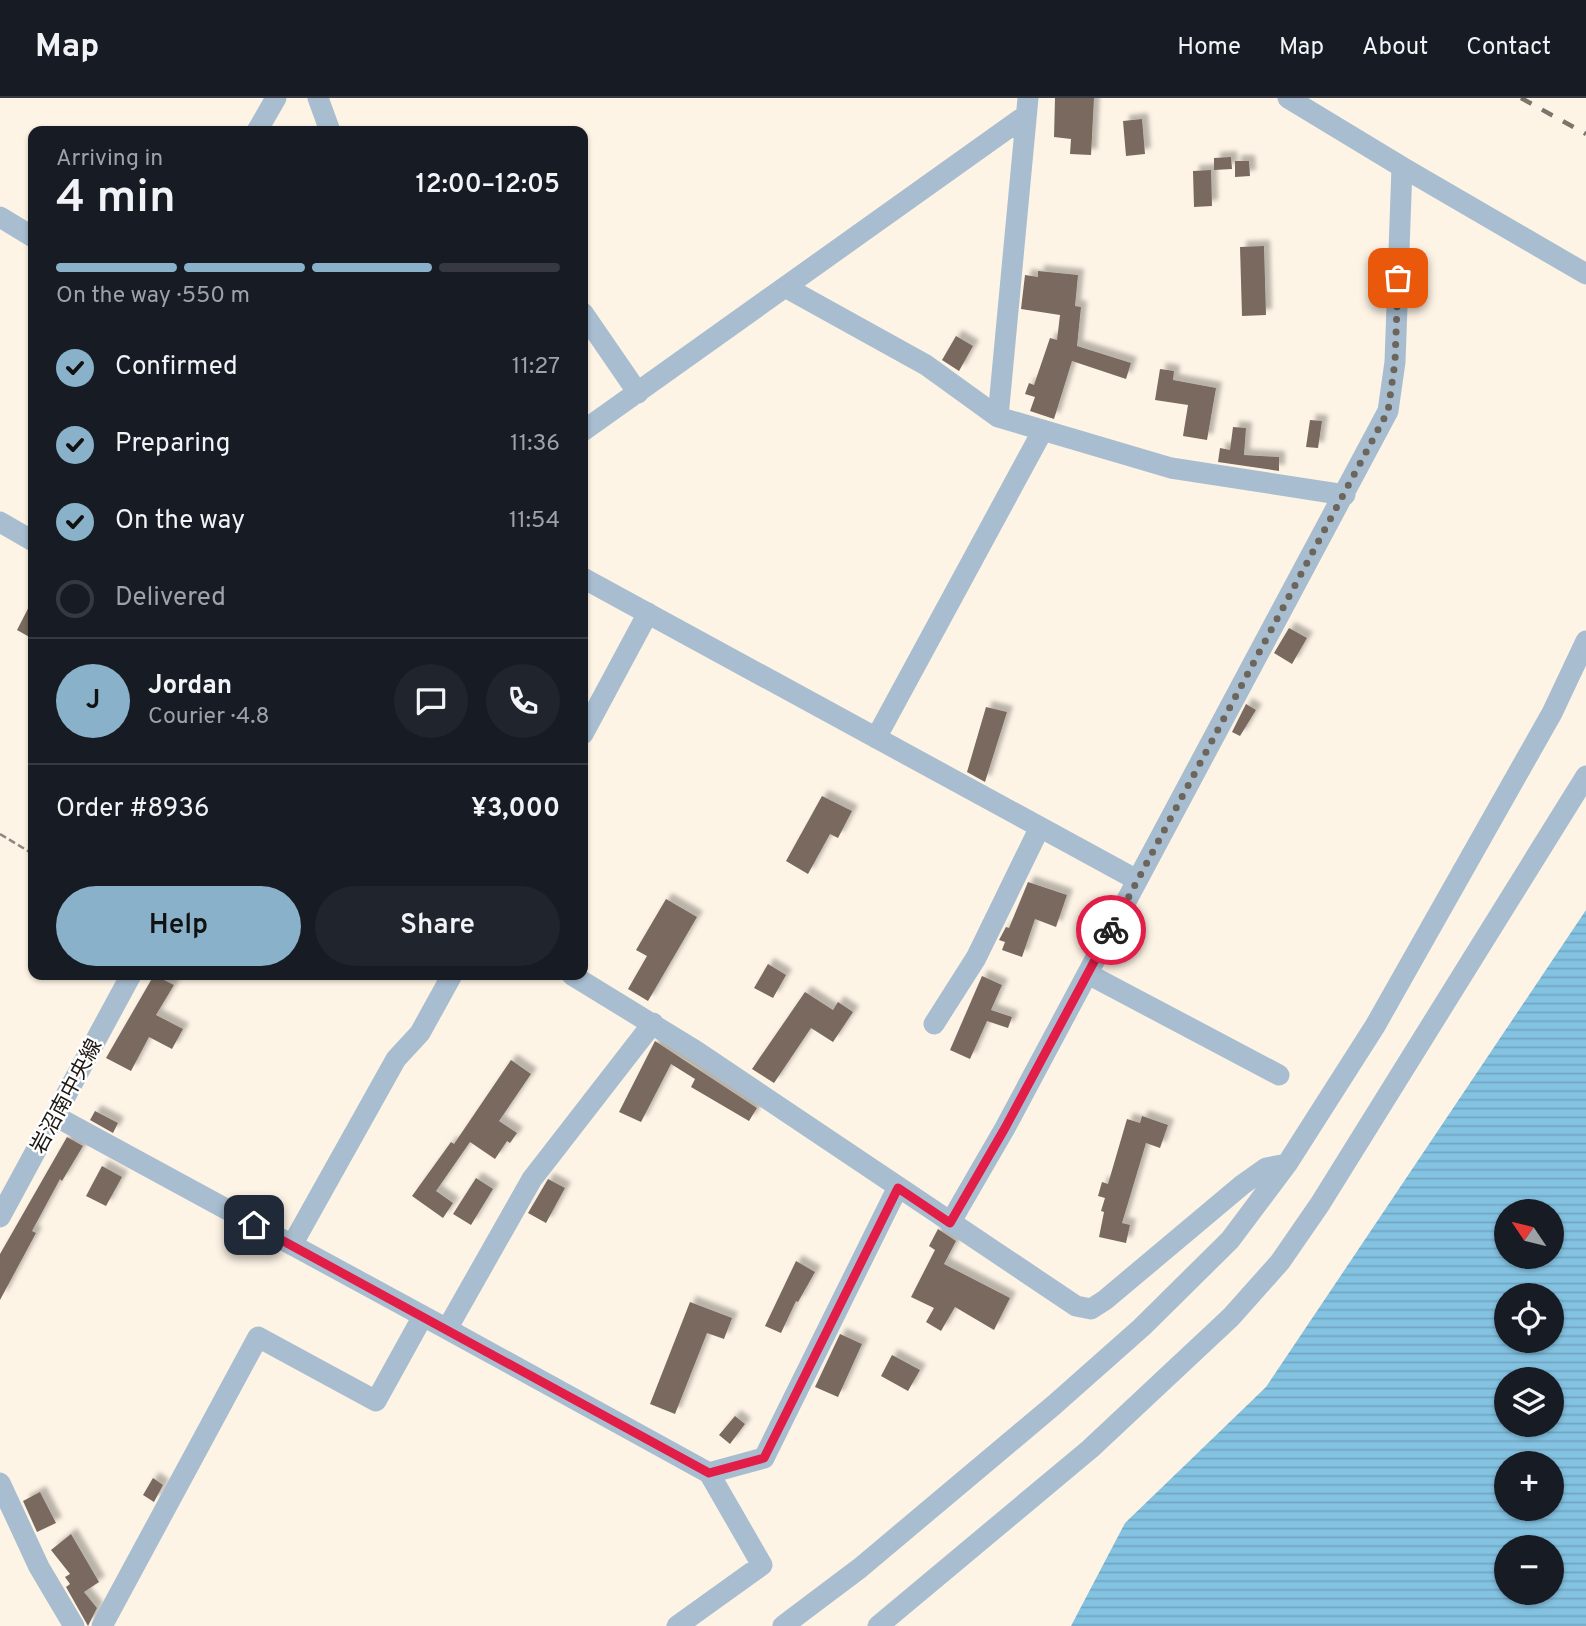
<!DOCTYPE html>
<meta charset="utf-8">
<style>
body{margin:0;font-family:Overpass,"Noto Sans JP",sans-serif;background:#20242c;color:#f1f3f6;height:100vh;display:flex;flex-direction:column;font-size:26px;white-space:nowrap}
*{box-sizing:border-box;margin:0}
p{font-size:23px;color:#9ea1a6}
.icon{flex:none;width:38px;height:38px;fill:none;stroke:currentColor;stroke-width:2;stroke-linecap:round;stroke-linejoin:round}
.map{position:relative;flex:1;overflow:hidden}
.panel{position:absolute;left:28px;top:28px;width:560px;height:854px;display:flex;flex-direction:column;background:#171b24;border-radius:14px;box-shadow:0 2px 5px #0004}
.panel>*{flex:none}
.needle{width:46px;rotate:305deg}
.fabs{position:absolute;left:1494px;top:1101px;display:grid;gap:14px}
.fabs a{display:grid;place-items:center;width:70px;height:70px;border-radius:50%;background:#171b24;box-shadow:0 2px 5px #0004;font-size:35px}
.pin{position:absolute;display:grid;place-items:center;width:60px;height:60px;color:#fff;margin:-30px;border-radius:14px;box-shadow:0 4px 10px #0006}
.courier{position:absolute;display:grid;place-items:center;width:70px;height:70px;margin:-35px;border:5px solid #e11d48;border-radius:50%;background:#fff;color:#222;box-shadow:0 2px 9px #0007}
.head em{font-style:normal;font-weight:600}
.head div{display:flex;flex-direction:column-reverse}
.head{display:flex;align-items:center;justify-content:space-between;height:119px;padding:0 28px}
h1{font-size:46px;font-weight:600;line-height:52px}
.bar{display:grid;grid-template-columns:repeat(4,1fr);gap:10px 7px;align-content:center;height:84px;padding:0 28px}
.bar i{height:9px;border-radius:5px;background:#363941}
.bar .active{background:#89b1c9}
.bar p{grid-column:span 4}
.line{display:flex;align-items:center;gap:18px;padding:0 28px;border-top:2px solid #363941}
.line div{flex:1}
.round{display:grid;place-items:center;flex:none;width:74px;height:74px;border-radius:37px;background:#20242c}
ol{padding:0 28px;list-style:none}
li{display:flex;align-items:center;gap:21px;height:77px}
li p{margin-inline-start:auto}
li .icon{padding:7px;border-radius:50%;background:#89b1c9;color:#111;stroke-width:4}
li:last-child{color:#9ea1a6}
li i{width:38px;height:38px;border:4px solid #363941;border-radius:50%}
.button{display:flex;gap:14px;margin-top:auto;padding:14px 28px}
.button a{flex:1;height:80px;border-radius:42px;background:#89b1c9;color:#111;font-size:28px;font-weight:600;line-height:80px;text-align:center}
.button a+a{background:#20242c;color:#f1f3f6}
header{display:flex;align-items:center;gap:42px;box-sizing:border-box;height:98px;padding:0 35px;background:#171b24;border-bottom:2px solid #363941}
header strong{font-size:33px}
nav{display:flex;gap:38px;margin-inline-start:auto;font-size:24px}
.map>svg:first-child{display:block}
</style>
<header>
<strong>Map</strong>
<nav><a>Home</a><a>Map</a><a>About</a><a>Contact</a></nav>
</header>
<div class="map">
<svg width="1586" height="1528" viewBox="0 0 1586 1528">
<defs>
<pattern id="water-rules" width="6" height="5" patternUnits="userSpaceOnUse" patternTransform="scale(1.75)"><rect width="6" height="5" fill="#84c2e2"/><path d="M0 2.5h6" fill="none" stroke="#72a6c1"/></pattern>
<filter id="shadow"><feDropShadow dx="6" dy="-6" stdDeviation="2" flood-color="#0004"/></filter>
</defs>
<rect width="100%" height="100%" fill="#fef4e6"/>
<path fill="url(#water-rules)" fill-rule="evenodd" d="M1586 812V1528H1071L1125 1425 1266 1289ZM1507 1113H1552V1158H1507ZM1507 1197H1552V1242H1507ZM1507 1281H1552V1326H1507ZM1507 1365H1552V1410H1507ZM1507 1449H1552V1494H1507Z"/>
<path fill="#79695f" filter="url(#shadow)" d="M1055 0H1094L1091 57 1070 56 1071 41 1054 39Z
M1142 21 1145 56 1126 58 1123 23Z
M1231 59 1232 71 1214 72V60Z
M1235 63H1249L1250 78 1235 79Z
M1211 72 1212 108 1194 109 1193 73Z
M1264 148 1266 217 1242 218 1240 149Z
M1038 173 1078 177 1075 208 1081 209 1077 248 1131 265 1126 281 1072 263 1054 321 1030 313 1035 299 1025 296 1029 285 1034 287 1050 240 1057 242 1060 217 1021 211 1025 177 1038 179Z
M956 238 973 248 959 273 942 262Z
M1160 271 1174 273 1173 282 1216 290 1207 342 1183 338 1188 307 1155 302Z
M1310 322 1322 323 1318 350 1306 349Z
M1233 329 1246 330 1244 357 1279 359V373L1218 364 1220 350 1230 352Z
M33 501V541L17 532Z
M1289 530 1307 540 1292 566 1274 555Z
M1246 606 1256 612 1240 638 1232 634Z
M986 609 1007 614 985 684 967 674Z
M822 698 852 713 838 740 830 736 808 776 786 763Z
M1028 784 1067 797 1056 829 1035 821 1022 859 1002 852 1005 844 999 842 1006 829 1009 830Z
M666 801 697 819 648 903 628 891 647 858 636 852Z
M768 866 786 877 773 900 754 890Z
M154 877 174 887 156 917 183 931 172 951 149 939 131 973 106 960Z
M982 878 1002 887 991 912 1012 919 1008 930 987 923 970 961 950 952Z
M805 894 833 912 838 904 853 914 833 944 811 930 774 985 752 971Z
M655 943 757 1010 749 1023 691 989 695 981 671 966 641 1024 619 1014Z
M511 962 531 976 499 1023 517 1035 510 1045 507 1043 495 1061 470 1044 436 1093 453 1105 443 1120 412 1098 451 1044 454 1046Z
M95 1013 118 1025 113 1035 90 1022Z
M1142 1018 1168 1027 1160 1050 1146 1045 1122 1125 1130 1127 1126 1145 1099 1139 1104 1114 1101 1113 1105 1100 1098 1098 1102 1084 1108 1086 1127 1021 1140 1025Z
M67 1039 83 1048 62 1083 60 1081 32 1133 36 1135 0 1202V1156Z
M102 1068 122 1079 106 1108 86 1098Z
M476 1080 493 1091 471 1127 453 1116Z
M548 1081 565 1090 546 1125 528 1115Z
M938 1131 956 1143 944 1166 1010 1200 994 1232 955 1209 941 1233 926 1224 934 1210 911 1199 935 1152 929 1148Z
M796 1163 815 1174 798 1204 796 1203 781 1235 765 1228Z
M690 1204 732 1220 724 1241 707 1235 675 1316 650 1306Z
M840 1236 862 1246 838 1299 815 1289Z
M892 1257 920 1272 908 1293 881 1278Z
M735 1318 745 1326 730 1346 719 1337Z
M153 1380 163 1387 154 1404 143 1397Z
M40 1394 56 1425 37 1434 23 1403Z
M71 1436 99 1484 84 1494 97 1510 88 1528 66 1489 70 1486 65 1479 70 1476 51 1452Z"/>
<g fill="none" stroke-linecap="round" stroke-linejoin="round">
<path stroke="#8f877d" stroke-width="2.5" stroke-dasharray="7 3.5" stroke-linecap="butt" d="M0 736 33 756"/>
<path stroke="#a8bed0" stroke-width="21" d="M318 0 330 33
M257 33 276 0
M1402 69 1586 176
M0 119 33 139
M787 190 926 267 998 319 1171 370 1345 397
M583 215 638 295
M998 319 1028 0
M583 333 1025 18
M0 424 33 443
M583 480 1137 782
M583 636 648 515
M876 640 1043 332
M1088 876 1279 977
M572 877 696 953 1076 1208 1091 1211 1105 1202 1242 1087 1266 1070 1287 1066
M934 926 976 860 1040 729
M55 1018 447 1231 532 1081 653 925
M0 1119 131 877
M950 1125 1005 1030 1388 313 1395 264 1402 69 1288 0
M292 1147 396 961 420 935 452 877
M447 1231 709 1375 764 1360 898 1089
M0 1385 39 1469 74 1528
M102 1528 258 1239 376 1303 423 1218
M677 1528 762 1467 709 1375
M783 1528 860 1470 1054 1307 1142 1229 1230 1142 1287 1066 1375 928 1552 615 1586 543
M878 1528 1090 1351 1231 1219 1280 1164 1320 1106 1586 678"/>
<path stroke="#7c756c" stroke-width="4.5" stroke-dasharray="12 12" stroke-linecap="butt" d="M1521 0 1586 36"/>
</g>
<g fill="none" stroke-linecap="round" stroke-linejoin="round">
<path stroke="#6c655c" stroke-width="7" stroke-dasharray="0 12.6" d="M1111 832 1388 313 1395 264 1398 180"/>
<path stroke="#e11d48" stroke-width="9" d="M254 1127 709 1375 764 1360 898 1090 950 1125 1005 1030 1111 832"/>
</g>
<g text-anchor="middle" stroke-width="5" stroke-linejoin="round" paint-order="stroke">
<g font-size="21" fill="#1d1812" stroke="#fff">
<text transform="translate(66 998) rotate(-62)" y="7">岩沼南中央線</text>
</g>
</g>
</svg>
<div class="fabs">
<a><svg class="needle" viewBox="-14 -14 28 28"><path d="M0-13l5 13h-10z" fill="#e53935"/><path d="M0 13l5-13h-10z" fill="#9ea1a6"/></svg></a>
<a><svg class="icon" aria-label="locate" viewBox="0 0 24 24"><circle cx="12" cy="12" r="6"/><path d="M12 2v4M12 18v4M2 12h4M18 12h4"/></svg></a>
<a><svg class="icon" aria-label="layers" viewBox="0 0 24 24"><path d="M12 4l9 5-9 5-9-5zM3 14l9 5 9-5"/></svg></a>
<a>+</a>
<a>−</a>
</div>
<div class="pin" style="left:1398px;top:180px;background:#ea580c"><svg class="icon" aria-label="bag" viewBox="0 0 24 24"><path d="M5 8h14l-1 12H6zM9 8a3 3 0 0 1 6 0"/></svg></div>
<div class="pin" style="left:254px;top:1127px;background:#1f2937"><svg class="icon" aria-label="home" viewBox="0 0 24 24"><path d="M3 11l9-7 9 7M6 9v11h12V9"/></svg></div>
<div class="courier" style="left:1111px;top:832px"><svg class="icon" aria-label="bike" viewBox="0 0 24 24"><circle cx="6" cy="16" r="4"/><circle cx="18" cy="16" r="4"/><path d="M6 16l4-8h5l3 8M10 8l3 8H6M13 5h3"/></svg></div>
<section class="panel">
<div class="head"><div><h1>4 min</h1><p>Arriving in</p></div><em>12:00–12:05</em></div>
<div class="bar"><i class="active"></i><i class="active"></i><i class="active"></i><i></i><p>On the way · 550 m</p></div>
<ol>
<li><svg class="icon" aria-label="check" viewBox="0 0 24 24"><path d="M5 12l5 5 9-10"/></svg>Confirmed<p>11:27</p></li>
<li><svg class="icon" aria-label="check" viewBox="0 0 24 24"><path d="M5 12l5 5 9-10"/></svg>Preparing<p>11:36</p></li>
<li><svg class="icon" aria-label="check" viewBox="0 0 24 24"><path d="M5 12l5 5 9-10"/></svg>On the way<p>11:54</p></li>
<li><i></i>Delivered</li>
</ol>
<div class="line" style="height:126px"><b class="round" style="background:#89b1c9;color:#111">J</b><div><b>Jordan</b><p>Courier · 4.8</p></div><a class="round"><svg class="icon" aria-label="chat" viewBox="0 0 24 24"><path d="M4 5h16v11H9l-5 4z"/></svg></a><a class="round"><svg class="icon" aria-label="phone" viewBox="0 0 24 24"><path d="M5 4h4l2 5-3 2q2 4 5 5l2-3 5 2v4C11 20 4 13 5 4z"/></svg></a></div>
<div class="line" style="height:91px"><div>Order #8936</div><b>¥3,000</b></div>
<div class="button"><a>Help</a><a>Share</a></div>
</section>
</div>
